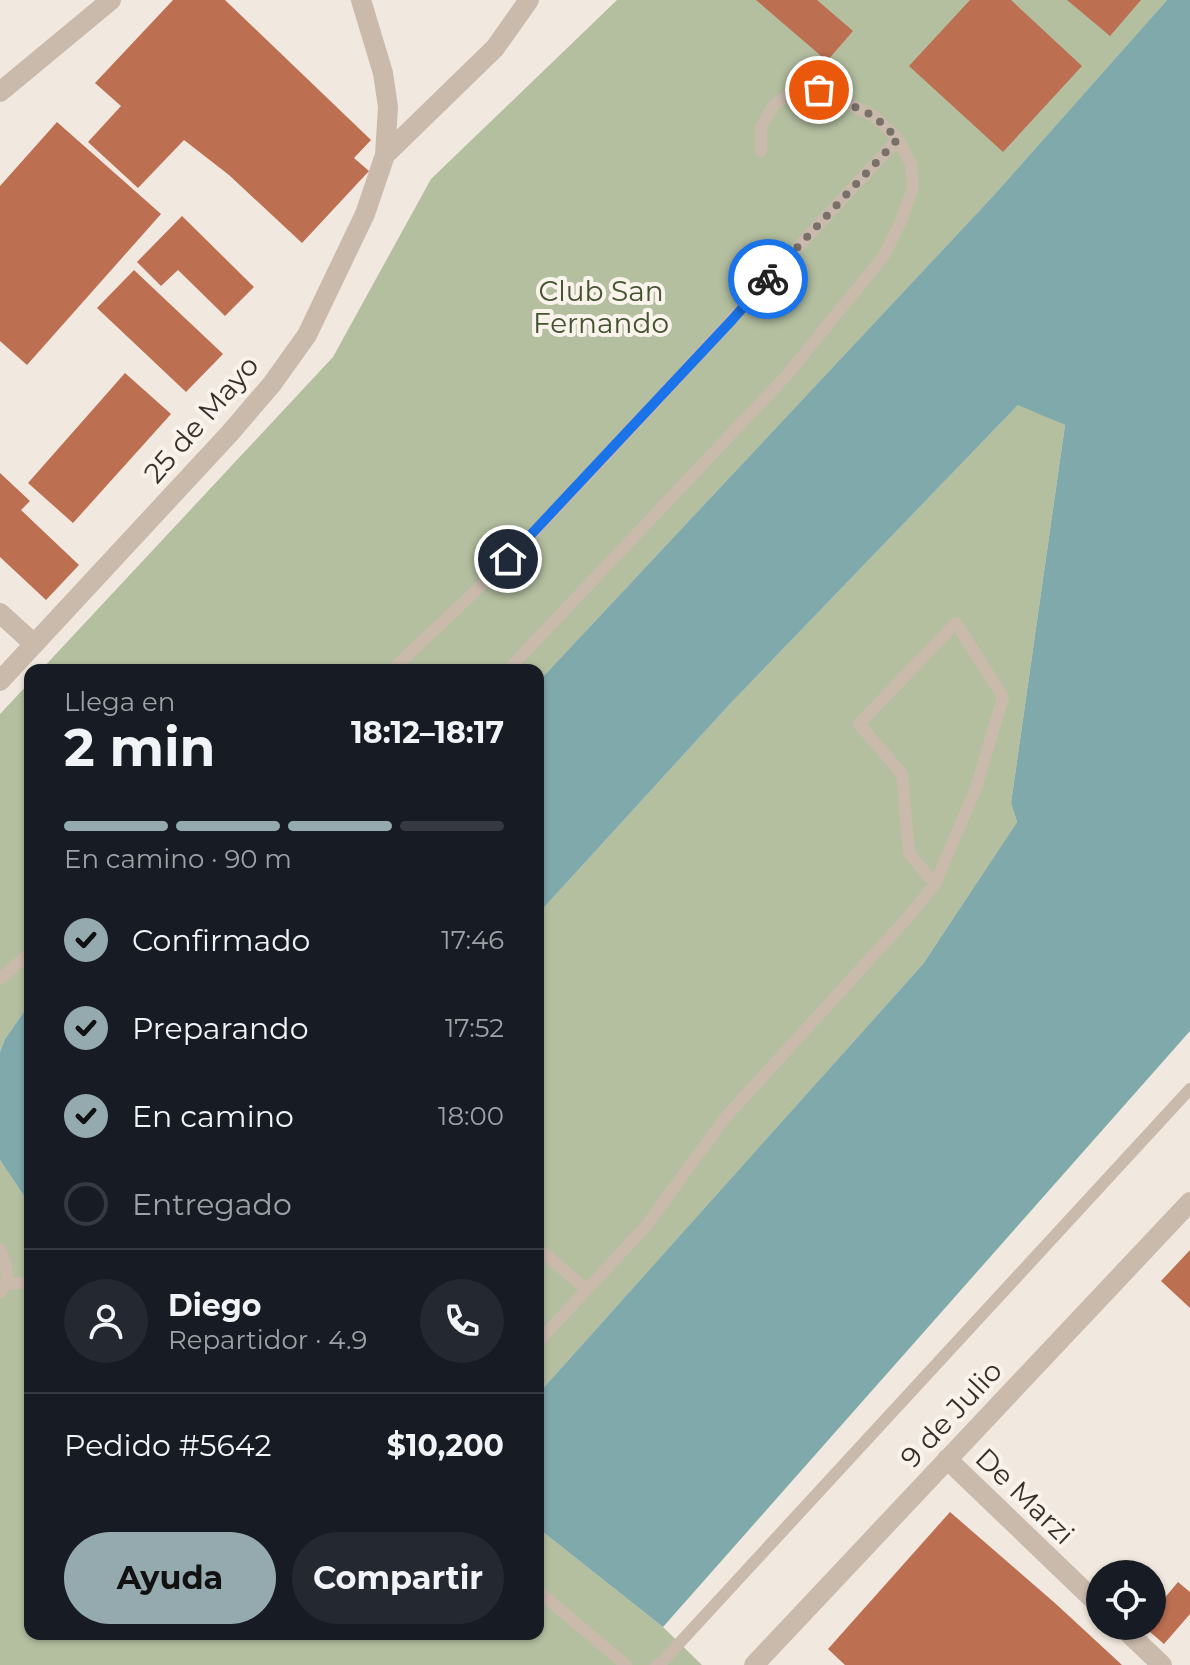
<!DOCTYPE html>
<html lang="es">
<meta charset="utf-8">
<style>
body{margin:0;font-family:Montserrat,sans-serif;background:#242831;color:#f1f3f6;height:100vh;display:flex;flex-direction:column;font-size:30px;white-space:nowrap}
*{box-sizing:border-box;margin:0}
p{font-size:26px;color:#9ea1a6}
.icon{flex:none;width:44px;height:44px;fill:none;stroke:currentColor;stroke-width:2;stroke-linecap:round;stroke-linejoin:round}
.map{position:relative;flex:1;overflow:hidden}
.sheet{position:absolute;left:24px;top:664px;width:520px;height:976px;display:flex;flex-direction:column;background:#171b24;border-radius:16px;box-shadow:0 2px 6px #0004}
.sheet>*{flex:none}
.tools{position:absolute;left:1086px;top:1560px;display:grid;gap:16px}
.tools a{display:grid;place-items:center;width:80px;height:80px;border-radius:50%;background:#171b24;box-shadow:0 2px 6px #0004;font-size:40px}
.pin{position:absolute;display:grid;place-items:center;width:68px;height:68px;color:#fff;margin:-34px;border:4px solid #fff;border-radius:50%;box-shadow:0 2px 8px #0007}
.courier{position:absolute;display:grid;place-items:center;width:80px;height:80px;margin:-40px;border:6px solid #1a73e8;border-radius:50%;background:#fff;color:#222;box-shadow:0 2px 10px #0007}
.summary em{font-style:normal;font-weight:700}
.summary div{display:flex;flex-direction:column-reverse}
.summary{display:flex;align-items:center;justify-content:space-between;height:136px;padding:0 40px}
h1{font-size:52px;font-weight:700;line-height:60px}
.bar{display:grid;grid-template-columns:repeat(4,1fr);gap:12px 8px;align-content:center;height:96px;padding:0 40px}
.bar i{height:10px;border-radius:6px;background:#363941}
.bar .selected{background:#94aaae}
.bar p{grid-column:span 4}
.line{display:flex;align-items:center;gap:20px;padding:0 40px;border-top:2px solid #363941}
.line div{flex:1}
.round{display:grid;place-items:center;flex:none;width:84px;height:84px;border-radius:42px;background:#242831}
ol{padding:0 40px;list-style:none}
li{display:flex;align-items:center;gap:24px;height:88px}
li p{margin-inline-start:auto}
li .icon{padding:8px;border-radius:50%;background:#94aaae;color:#111;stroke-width:4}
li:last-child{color:#9ea1a6}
li i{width:44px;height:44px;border:4px solid #363941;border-radius:50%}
.primary-button{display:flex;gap:16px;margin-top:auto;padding:16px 40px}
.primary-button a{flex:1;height:92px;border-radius:48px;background:#94aaae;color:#111;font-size:32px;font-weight:700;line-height:92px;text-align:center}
.primary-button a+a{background:#242831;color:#f1f3f6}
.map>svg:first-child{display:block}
</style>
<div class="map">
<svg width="1190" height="1665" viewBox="0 0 1190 1665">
<rect width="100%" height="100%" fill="#f1e9df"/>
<path fill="#b4bfa0" d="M617 0H1167L994 195 538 682V670H41L333 357 431 179Z
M1019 404 1065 425 1011 803 1017 822 923 964 538 1394V914L729 705Z
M30 682V1003L5 1039 0 1052V714Z
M0 1160 30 1205V1634H538V1528L663 1627 702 1665H0Z"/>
<path fill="#80a9ac" d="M1167 0H1190V1031L663 1627 538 1528V1394L923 964 1017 822 1011 803 1065 425 1018 405 729 705 538 914V682L994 195Z
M30 1003V1205L0 1160V1052L5 1039Z"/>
<path fill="#bd6f51" d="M173 0H225L371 140 354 158 369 171 302 243 229 175 184 140 138 188 88 142 121 106 95 83Z
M756 0H817L853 31 827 61Z
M970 0H1011L1082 66 1003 152 909 66Z
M1067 0H1141L1110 36Z
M57 122 161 214 27 365 0 341V186Z
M182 216 254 287 225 316 178 270 161 286 137 262Z
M134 270 223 354 186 392 97 308Z
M125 373 171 414 73 523 28 483Z
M0 473 30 501 21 510 79 565 46 600 0 557Z
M1190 1250V1308L1161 1281Z
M950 1512 1056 1604 1122 1665H845L828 1649Z
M1178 1582 1190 1592V1614L1164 1644 1143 1626H1152V1613Z"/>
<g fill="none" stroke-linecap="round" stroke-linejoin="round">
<path stroke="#c9baac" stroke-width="12" d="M392 670C431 632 472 596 510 557 642 420 768 278 898 139
M508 670 786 376 883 257 901 221 913 187 911 164 898 139 874 116 819 90H794L774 105 761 127V151
M0 979 30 953
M538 1248 586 1289
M0 1249C7 1266 11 1278 0 1293
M7 1284 30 1282
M538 1342 646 1226 724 1119 909 916 935 884 909 853 902 774 859 724 956 623 1003 697 976 788 935 884
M538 1591 626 1665
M656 1665 661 1663 1190 1089"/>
<path stroke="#c9baac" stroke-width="20" d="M0 92 111 0
M385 155 495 48 529 0
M0 613 34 644
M0 681 230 433 272 384 307 335 365 214 385 155 388 107 383 73 361 0
M947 1459 1100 1606
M1121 1626 1162 1665
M754 1665 1190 1202"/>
</g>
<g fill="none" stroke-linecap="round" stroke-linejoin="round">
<path stroke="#787069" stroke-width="8" stroke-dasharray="0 14.4" d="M768 279 898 139 874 116 819 90"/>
<path stroke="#1a73e8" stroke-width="10" d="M508 559 732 320 768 279"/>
</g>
<g text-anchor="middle" stroke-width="8" stroke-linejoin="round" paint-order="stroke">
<g font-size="28" fill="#455430" stroke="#f9f3eb">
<text x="601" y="301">Club San<tspan x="601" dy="32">Fernando</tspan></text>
</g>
<g font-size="28" fill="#372f2a" stroke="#f9f3eb">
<text transform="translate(201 419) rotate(-49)" y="10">25 de Mayo</text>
<text transform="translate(951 1414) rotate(-47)" y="10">9 de Julio</text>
<text transform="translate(1025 1496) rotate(44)" y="10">De Marzi</text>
</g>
</g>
</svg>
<div class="tools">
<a><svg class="icon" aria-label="locate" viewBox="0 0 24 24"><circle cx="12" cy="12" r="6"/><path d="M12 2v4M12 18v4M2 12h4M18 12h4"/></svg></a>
</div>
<div class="pin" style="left:819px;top:90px;background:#ea580c"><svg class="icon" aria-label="bag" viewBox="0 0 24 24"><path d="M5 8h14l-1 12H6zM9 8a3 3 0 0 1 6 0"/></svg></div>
<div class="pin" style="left:508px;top:559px;background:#1f2937"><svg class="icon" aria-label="home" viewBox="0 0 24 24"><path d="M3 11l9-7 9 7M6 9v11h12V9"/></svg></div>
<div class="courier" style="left:768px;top:279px"><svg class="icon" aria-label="bike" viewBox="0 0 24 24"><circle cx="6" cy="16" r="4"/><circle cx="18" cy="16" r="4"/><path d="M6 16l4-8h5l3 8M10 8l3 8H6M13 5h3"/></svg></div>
<section class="sheet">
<div class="summary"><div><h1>2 min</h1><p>Llega en</p></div><em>18:12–18:17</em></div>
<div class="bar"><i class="selected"></i><i class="selected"></i><i class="selected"></i><i></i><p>En camino · 90 m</p></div>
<ol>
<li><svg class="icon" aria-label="check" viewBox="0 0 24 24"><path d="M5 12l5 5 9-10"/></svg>Confirmado<p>17:46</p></li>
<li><svg class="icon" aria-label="check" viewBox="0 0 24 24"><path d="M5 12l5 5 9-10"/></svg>Preparando<p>17:52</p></li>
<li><svg class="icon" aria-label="check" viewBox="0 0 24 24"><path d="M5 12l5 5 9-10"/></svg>En camino<p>18:00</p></li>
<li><i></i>Entregado</li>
</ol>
<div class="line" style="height:144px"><a class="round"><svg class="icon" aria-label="person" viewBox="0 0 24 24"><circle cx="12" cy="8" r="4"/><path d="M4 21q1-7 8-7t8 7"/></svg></a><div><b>Diego</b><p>Repartidor · 4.9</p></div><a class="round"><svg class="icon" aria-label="phone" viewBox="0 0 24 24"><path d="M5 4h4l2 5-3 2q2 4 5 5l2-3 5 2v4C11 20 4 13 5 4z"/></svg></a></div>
<div class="line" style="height:104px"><div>Pedido #5642</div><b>$10,200</b></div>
<div class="primary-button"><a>Ayuda</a><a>Compartir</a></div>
</section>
</div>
